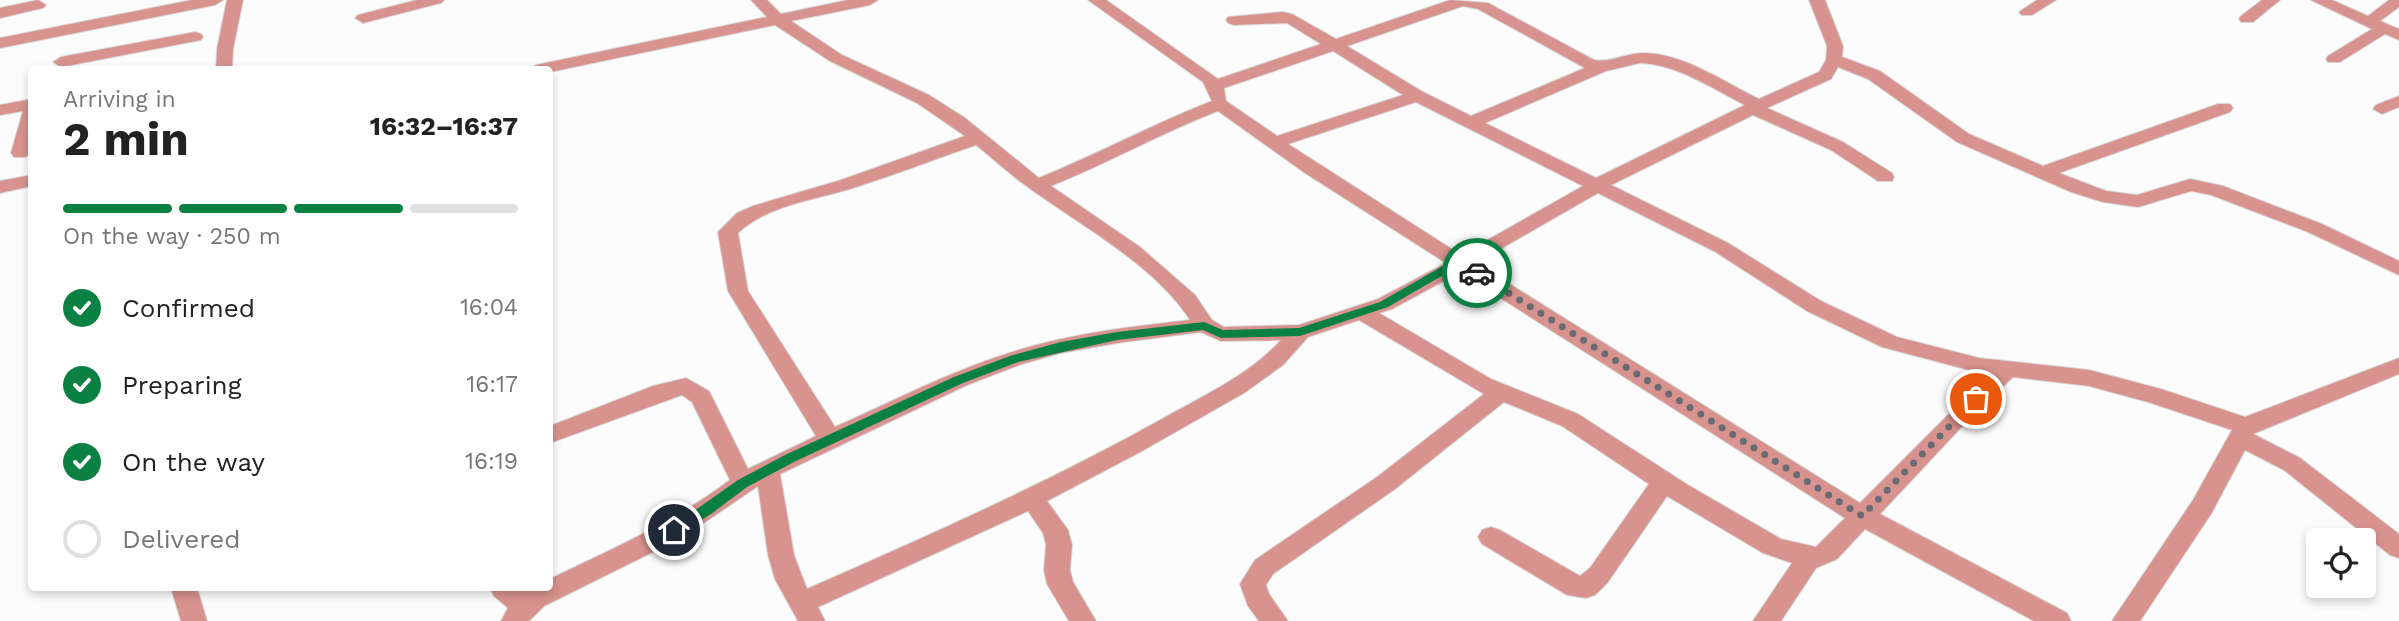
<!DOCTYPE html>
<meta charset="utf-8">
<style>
body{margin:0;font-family:"Work Sans",sans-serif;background:#f6f6f6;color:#222;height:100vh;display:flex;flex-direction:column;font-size:26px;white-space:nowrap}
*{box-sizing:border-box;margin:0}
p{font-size:23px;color:#767676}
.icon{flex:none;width:38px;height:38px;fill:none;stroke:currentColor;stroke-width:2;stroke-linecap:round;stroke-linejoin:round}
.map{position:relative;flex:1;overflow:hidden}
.sheet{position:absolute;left:28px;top:66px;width:525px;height:525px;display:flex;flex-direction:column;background:#fff;border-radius:7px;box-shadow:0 4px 10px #0003}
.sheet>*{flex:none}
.controls{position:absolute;left:2306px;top:528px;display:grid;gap:14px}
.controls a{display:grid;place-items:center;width:70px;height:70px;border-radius:7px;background:#fff;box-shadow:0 4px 10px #0003;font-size:35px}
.pin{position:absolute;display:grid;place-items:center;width:60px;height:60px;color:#fff;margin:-30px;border:4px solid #fff;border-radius:50%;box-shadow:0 2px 7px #0007}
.courier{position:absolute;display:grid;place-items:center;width:70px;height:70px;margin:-35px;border:5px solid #0b8043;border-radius:50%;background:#fff;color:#222;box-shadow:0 2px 9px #0007}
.head em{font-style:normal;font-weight:700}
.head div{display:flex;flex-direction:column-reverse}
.head{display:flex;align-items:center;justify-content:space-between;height:119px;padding:0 35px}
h1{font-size:46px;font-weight:700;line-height:52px}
.bar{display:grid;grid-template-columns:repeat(4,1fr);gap:10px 7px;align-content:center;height:84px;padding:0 35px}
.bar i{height:9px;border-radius:5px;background:#e0e0e0}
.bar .active{background:#0b8043}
.bar p{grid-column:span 4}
ol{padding:0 35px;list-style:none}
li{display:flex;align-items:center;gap:21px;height:77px}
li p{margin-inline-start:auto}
li .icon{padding:7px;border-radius:50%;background:#0b8043;color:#fff;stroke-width:4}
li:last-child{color:#767676}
li i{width:38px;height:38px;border:4px solid #e0e0e0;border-radius:50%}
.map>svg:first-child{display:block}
</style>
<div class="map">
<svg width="2399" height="621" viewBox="0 0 2399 621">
<rect width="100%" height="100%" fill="#fcfcfc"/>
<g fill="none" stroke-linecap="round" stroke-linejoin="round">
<defs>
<path id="minor" d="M38 0 46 5 43 8 0 18V8Z
M192 0H223L215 5 0 48V38Z
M227 0H243L233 49 232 70H216L217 49Z
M417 0H444L441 3 363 23 355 18 358 15Z
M751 0H767L781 14 848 0H878L870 5 791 21 842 55 929 95 965 118 1039 178C1098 154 1153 124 1212 101L1203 82 1088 0H1106L1218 79 1321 44 1287 23 1234 25 1228 23 1226 20 1228 17 1282 12 1292 14 1336 39 1450 0 1488 3 1594 60C1611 63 1626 53 1643 53 1683 53 1724 82 1759 99L1819 72 1826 60 1827 46 1809 0H1825L1843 46 1842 57 1880 71 1969 134 2043 166 2218 104H2230L2233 108 2230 112 2059 173 2106 191 2137 195 2190 179 2223 186 2322 224 2399 261V275L2308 232 2211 195 2191 191 2138 207 2103 202 2071 192 1957 142 1868 79 1838 67 1831 79 1767 108 1843 142 1892 173 1894 177 1892 181H1878L1831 150 1753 115 1611 185 1728 243 1821 301 1897 337 1979 358 2089 370 2161 389 2245 417 2399 358V374L2253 434 2300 458 2399 534V558L2390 555 2284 470 2245 450 2211 514 2140 621H2112L2193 500 2232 430 2148 402 2089 386 2013 377 1968 420 1880 514 2067 613 2071 621H2034L1865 529 1837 559 1816 568 1781 621H1753L1792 563 1763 553 1667 496 1608 582 1595 595 1586 598 1567 595 1482 544 1478 537 1482 530 1491 527 1500 530 1580 576 1590 568 1649 484 1562 426 1504 402 1395 489 1273 574 1266 585 1269 594 1288 621H1259L1248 606 1240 584 1255 560 1377 477 1484 394 1359 320 1308 337 1283 365 1244 393 1142 451 1047 501 1068 530 1072 545 1070 570 1073 582 1096 621H1069L1047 584 1044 570 1046 545 1043 533 1028 511 818 607 825 621H798L775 579 768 555 758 486 683 537 544 606 529 621H501L508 608 494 596 490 588H522L525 591 531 588H550V579C612 549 674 522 730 480L692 402 682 395 550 443V426L653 386 686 378 709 391 748 469 816 436 728 291 718 232 737 213 753 206 841 180 965 136 917 103 830 61 775 25 550 72V70H528L536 65 767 17ZM1463 6 1478 9 1585 68 1471 116 1423 92 1347 46ZM1333 51 1403 95 1277 136 1226 101 1224 88ZM1640 63C1677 64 1713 89 1745 105L1596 178 1485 123 1606 71ZM1416 102 1583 186 1461 255 1288 144ZM1218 111 1305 173 1446 263 1378 299 1299 325 1224 327 1212 320 1195 295 1140 247 1051 186C1108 163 1161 133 1218 111ZM976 145C991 157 1005 170 1021 182 1074 222 1154 263 1190 320 1128 327 1066 334 1006 354 947 373 891 402 835 427L748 291 738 233C767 205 815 200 853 188 894 175 935 159 976 145ZM1598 193 1714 251 1807 311 1882 347 1988 375 1860 503 1476 263ZM1460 272 1845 518 1816 547 1781 539 1688 485 1578 414 1491 379 1379 313 1392 309ZM1201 332 1221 341 1281 340C1249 375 1203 396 1162 419 1047 483 928 536 807 589L794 555 780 474 967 385 1022 364 1061 353 1117 343Z
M2037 0H2056L2032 15H2022L2019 12Z
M2262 0H2280L2253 22H2241L2239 19 2241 16Z
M2311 0H2332L2368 16 2389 0H2399V7L2380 21 2399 29V40L2385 34 2340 62H2328L2326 59 2328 56 2372 29Z
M195 32 201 34 203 37 201 40 61 67 53 62 61 57Z
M2399 96V107L2382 114 2373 109 2376 105Z
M32 99 29 153 26 157H14L11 153 23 111 0 115V105Z
M32 175V186L0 193V181Z
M171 588H197L207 621H181Z"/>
</defs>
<use href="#minor" stroke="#d8d8da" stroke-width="2"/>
<use href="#minor" fill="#d8938e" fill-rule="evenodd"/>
</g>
<path fill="#0b8043" d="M1455 259H1463L1482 273 1473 276 1459 266 1388 307 1300 336 1221 338 1203 330 1117 340 1018 362 963 383 796 461 747 487 711 514 678 534H669L667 530 738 480 787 454 954 377 1010 356 1061 342 1117 332 1204 322 1223 330 1299 328 1380 302Z"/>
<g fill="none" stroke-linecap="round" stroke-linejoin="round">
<path stroke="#6a6a72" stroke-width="7" stroke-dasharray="0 12.6" d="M1477 273 1862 516 1976 399"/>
</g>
</svg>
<div class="controls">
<a><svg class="icon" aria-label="locate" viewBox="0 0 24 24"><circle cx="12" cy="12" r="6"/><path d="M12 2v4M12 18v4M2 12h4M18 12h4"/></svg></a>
</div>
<div class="pin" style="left:1976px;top:399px;background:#ea580c"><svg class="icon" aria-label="bag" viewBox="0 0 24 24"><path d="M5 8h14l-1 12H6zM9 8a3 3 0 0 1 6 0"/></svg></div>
<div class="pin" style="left:674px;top:530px;background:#1f2937"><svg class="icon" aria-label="home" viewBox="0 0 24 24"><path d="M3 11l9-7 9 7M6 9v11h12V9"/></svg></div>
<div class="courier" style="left:1477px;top:273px"><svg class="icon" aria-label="car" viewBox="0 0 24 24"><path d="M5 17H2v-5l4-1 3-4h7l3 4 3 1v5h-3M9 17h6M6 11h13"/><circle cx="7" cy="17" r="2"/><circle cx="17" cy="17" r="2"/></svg></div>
<section class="sheet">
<div class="head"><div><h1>2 min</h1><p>Arriving in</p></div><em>16:32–16:37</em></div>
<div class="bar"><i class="active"></i><i class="active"></i><i class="active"></i><i></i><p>On the way · 250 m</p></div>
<ol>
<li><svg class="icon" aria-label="check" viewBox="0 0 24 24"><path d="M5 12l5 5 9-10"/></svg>Confirmed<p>16:04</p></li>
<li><svg class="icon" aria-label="check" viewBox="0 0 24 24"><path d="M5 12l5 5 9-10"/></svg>Preparing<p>16:17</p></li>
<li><svg class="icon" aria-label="check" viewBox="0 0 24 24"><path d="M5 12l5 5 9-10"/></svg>On the way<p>16:19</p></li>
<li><i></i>Delivered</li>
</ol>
</section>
</div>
